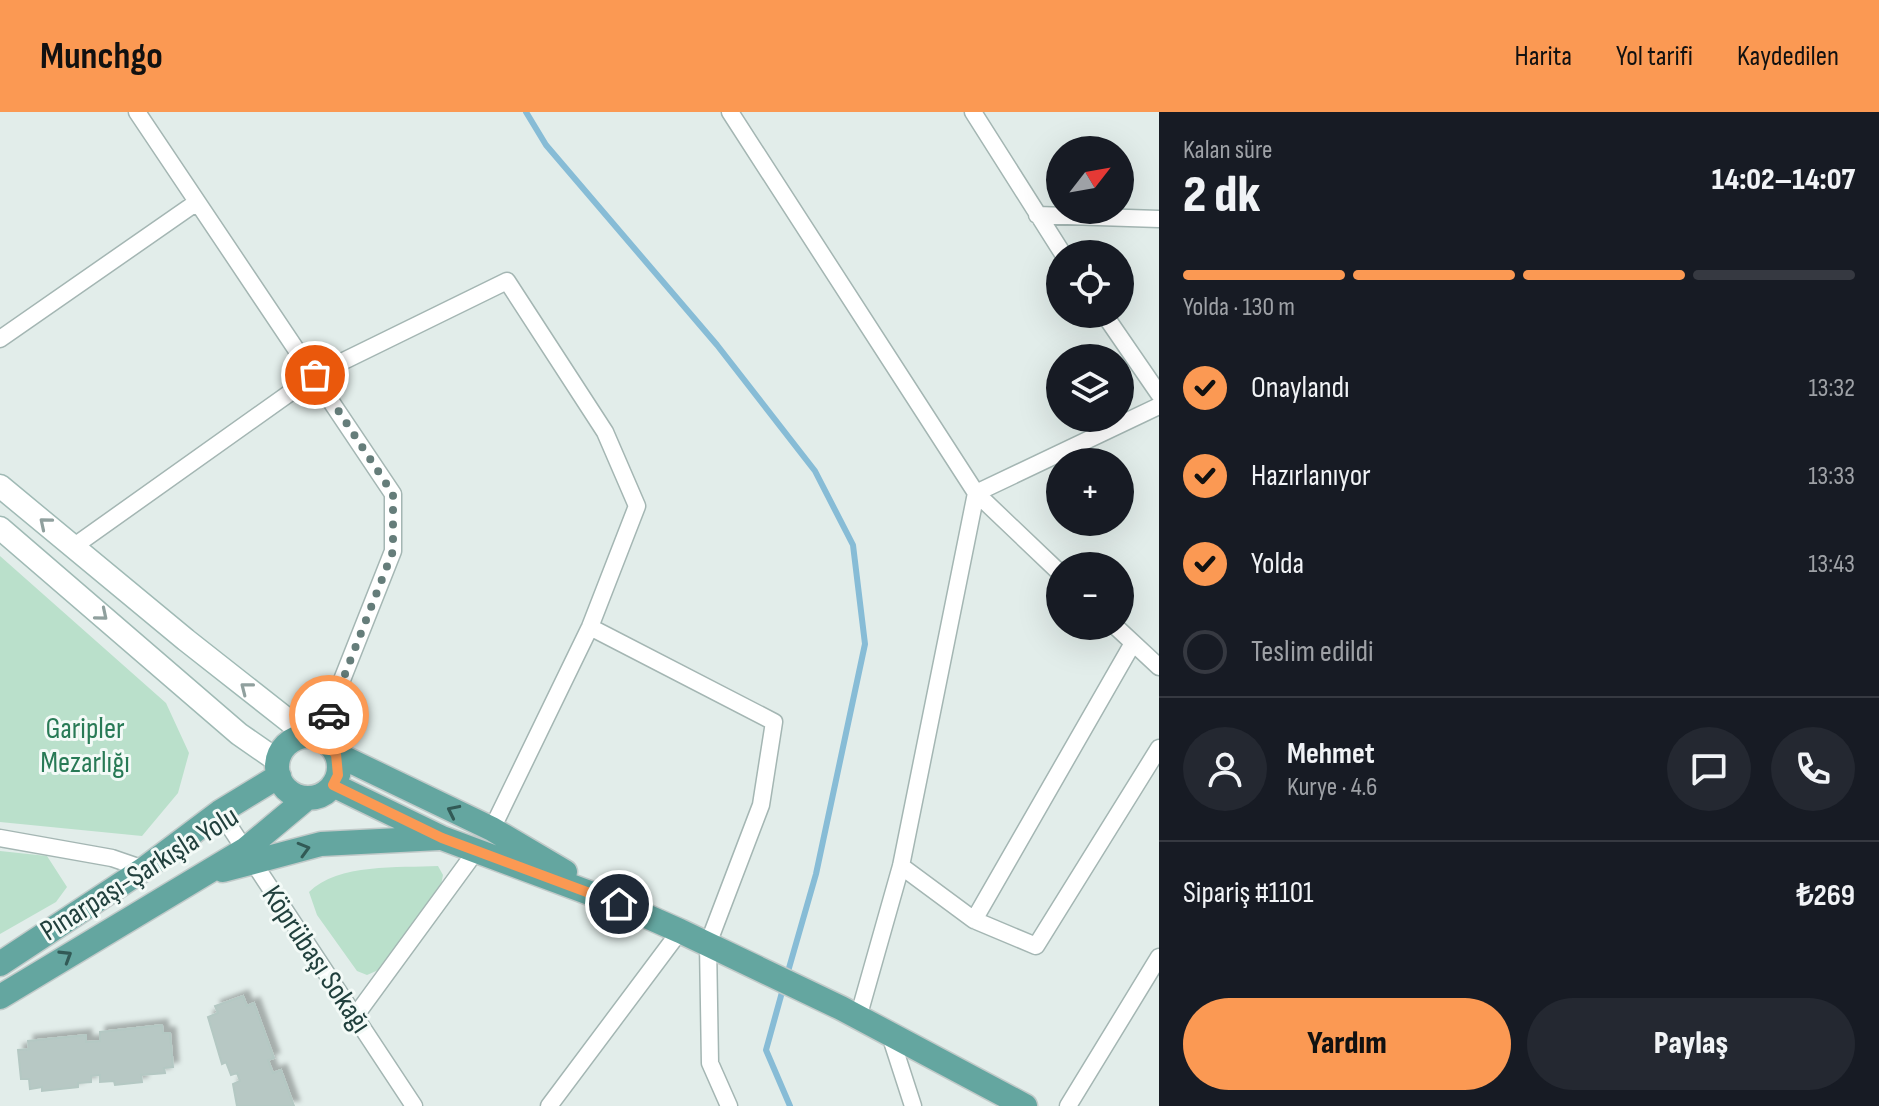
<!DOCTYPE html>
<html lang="tr">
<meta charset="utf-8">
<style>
body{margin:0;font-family:"Sofia Sans Condensed",sans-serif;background:#242831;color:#f1f3f6;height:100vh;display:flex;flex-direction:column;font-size:30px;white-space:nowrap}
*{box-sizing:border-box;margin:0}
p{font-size:26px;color:#9ea1a6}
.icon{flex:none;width:44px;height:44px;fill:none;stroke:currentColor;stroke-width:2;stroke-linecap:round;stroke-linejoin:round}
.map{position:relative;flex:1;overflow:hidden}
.drawer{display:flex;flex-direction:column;background:#171b24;width:720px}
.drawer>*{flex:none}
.needle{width:52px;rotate:59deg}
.controls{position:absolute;left:1046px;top:24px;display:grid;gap:16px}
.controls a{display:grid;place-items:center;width:88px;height:88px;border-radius:50%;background:#171b24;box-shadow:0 8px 32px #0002;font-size:40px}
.pin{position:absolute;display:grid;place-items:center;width:68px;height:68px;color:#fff;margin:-34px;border:4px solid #fff;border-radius:50%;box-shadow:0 2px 8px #0007}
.courier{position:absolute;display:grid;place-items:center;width:80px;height:80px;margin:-40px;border:6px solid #fb9953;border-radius:50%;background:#fff;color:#222;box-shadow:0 2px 10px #0007}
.headline em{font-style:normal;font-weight:800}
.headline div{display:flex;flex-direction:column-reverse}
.headline{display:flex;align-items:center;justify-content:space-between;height:136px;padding:0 24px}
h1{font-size:52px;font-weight:800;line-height:60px}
.bar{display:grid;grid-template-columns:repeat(4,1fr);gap:12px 8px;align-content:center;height:96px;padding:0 24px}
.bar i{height:10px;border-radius:6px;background:#363941}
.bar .on{background:#fb9953}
.bar p{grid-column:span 4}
.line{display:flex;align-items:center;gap:20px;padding:0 24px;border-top:2px solid #363941}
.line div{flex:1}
.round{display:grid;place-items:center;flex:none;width:84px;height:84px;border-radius:42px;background:#242831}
ol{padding:0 24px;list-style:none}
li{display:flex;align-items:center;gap:24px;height:88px}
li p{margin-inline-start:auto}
li .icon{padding:8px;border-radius:50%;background:#fb9953;color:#111;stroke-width:4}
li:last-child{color:#9ea1a6}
li i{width:44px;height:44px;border:4px solid #363941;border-radius:50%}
.cta{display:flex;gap:16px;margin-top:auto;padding:16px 24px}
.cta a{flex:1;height:92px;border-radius:48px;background:#fb9953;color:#111;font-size:32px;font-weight:800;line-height:92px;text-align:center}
.cta a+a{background:#242831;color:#f1f3f6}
header{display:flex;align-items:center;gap:48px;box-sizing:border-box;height:112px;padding:0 40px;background:#fb9953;color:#111}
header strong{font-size:38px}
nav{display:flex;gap:44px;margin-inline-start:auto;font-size:28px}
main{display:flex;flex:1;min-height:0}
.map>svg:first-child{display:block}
</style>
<header>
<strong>Munchgo</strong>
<nav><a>Harita</a><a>Yol tarifi</a><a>Kaydedilen</a></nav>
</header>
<main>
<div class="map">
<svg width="1159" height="994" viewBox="0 0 1159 994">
<defs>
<filter id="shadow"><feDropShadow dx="5.5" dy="-5.5" stdDeviation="2" flood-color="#0004"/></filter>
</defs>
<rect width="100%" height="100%" fill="#e2edea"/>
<path fill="#bae0cb" d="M0 444 166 591 189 641 178 681 142 724 0 710Z
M0 739 47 744 67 775 56 790 0 822Z
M438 754 443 763 441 773 383 856 367 863 357 859 317 803 309 780C338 751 399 756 438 754Z"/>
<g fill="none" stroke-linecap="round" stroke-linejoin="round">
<path stroke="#87bcd6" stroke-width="6" d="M526 0 546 33 717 233 815 359 853 433 865 532 816 762 787 863
M784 873 766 938 790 994"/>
</g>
<path fill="#b7c8c4" stroke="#b4c8c3" stroke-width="2" filter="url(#shadow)" d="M243 884 247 894 254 891 274 946 268 948 273 961 281 958 294 994H237L233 972 240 969 237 961 231 963 226 950 222 952 208 905 218 901 215 894Z
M162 913 163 921H170L173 955 164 956 165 961 141 963 142 970 115 973 114 969 100 970V963L91 964V970L78 971V975L42 979V975L30 977 29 967H21L18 938 29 937 28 929 86 923V930L100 929V920Z"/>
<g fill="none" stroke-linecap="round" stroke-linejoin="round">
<defs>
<path id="minor" d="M137 0 393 382V439L319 626
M730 0 976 381 1060 461
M973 0 1063 142
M1037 103 1159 107
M1104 202 1159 282
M0 227 197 90
M976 381 1159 294
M73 435 315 263 507 169 605 320 637 394 590 515 492 717
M1115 514 1159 555
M590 515 774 610 761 693 708 832 710 951 729 994
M220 700 414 994
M0 726 112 746 144 757
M901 754 974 808 1133 531
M974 808 1036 834 1159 636
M356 903 476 739
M858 906 901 754 976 381
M890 923 913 994
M549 994 680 819
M1068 994 1159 845"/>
<path id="secondary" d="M0 374 186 528 308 624
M0 416 239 622 278 649"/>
<path id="primary" d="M277 655a31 31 0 1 1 62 0a31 31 0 1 1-62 0Z
M336 642 492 717 565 760
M333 673 442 726 619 792 680 819 841 896 1025 994
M223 758 321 732 439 726
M0 852 144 757 220 700 279 664
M0 885 246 737 307 686"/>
</defs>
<use href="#minor" stroke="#a4b6b3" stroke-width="19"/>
<use href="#secondary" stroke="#a0bab5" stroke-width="25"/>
<use href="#primary" stroke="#c1cac9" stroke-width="27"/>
<use href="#minor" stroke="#fff" stroke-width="16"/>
<use href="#secondary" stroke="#fff" stroke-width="22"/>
<use href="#primary" stroke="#64a6a0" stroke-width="24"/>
</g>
<defs><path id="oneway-chevron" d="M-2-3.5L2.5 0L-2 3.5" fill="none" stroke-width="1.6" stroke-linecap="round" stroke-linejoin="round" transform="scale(2)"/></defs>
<g stroke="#90a09e">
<use href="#oneway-chevron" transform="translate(45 411) rotate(-140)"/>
<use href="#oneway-chevron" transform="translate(102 503) rotate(40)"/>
<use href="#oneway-chevron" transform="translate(246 576) rotate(-142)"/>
</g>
<g stroke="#325a56">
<use href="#oneway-chevron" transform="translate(453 699) rotate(-154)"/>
<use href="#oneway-chevron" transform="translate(304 737) rotate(-16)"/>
<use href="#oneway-chevron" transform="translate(66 844) rotate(-32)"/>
</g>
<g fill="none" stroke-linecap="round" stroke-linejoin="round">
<path stroke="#657d7a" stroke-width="8" stroke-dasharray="0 14.4" d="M315 263 393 382V439L329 603"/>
<path stroke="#fb9953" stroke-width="10" d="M329 603 319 626 336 642 338 663 333 673 442 726 619 792"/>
</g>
<g text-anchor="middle" stroke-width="6" stroke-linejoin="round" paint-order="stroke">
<g font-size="30" fill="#287a56" stroke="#f3faf7">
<text x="85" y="626">Garipler<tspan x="85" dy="34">Mezarlığı</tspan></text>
</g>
<g font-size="30" fill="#21403d" stroke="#f3faf7">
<text transform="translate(139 761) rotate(-32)" y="10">Pınarpaşı-Şarkışla Yolu</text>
<text transform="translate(317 847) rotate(56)" y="10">Köprübaşı Sokağı</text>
</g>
</g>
</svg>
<div class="controls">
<a><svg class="needle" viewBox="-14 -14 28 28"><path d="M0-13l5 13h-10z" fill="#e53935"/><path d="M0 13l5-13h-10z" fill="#9ea1a6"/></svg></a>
<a><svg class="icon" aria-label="locate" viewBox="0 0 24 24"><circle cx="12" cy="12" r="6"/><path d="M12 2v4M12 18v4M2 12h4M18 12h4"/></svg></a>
<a><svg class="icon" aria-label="layers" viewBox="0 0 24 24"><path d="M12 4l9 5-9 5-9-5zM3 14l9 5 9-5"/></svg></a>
<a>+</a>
<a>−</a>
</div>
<div class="pin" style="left:315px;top:263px;background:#ea580c"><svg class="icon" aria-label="bag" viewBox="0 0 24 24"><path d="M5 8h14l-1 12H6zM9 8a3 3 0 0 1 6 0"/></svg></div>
<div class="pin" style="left:619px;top:792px;background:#1f2937"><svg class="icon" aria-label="home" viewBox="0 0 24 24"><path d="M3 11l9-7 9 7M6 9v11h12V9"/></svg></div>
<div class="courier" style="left:329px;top:603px"><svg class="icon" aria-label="car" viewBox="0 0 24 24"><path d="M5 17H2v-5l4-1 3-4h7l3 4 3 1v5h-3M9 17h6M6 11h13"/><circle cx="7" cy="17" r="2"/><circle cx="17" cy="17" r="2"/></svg></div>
</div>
<section class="drawer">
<div class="headline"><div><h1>2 dk</h1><p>Kalan süre</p></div><em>14:02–14:07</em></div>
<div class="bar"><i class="on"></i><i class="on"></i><i class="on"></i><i></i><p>Yolda · 130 m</p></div>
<ol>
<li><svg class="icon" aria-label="check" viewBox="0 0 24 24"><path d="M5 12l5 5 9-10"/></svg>Onaylandı<p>13:32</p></li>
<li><svg class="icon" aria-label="check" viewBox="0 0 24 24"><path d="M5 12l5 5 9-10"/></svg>Hazırlanıyor<p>13:33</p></li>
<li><svg class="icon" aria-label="check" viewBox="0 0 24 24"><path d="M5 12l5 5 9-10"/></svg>Yolda<p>13:43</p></li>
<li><i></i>Teslim edildi</li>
</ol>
<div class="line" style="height:144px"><a class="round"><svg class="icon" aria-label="person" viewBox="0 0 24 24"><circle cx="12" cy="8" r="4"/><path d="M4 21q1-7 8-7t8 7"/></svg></a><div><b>Mehmet</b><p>Kurye · 4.6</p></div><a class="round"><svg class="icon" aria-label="chat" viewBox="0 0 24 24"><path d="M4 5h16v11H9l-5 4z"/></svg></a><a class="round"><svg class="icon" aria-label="phone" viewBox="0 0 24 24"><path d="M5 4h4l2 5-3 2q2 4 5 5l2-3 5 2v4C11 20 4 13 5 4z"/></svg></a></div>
<div class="line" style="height:104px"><div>Sipariş #1101</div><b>₺269</b></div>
<div class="cta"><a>Yardım</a><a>Paylaş</a></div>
</section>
</main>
